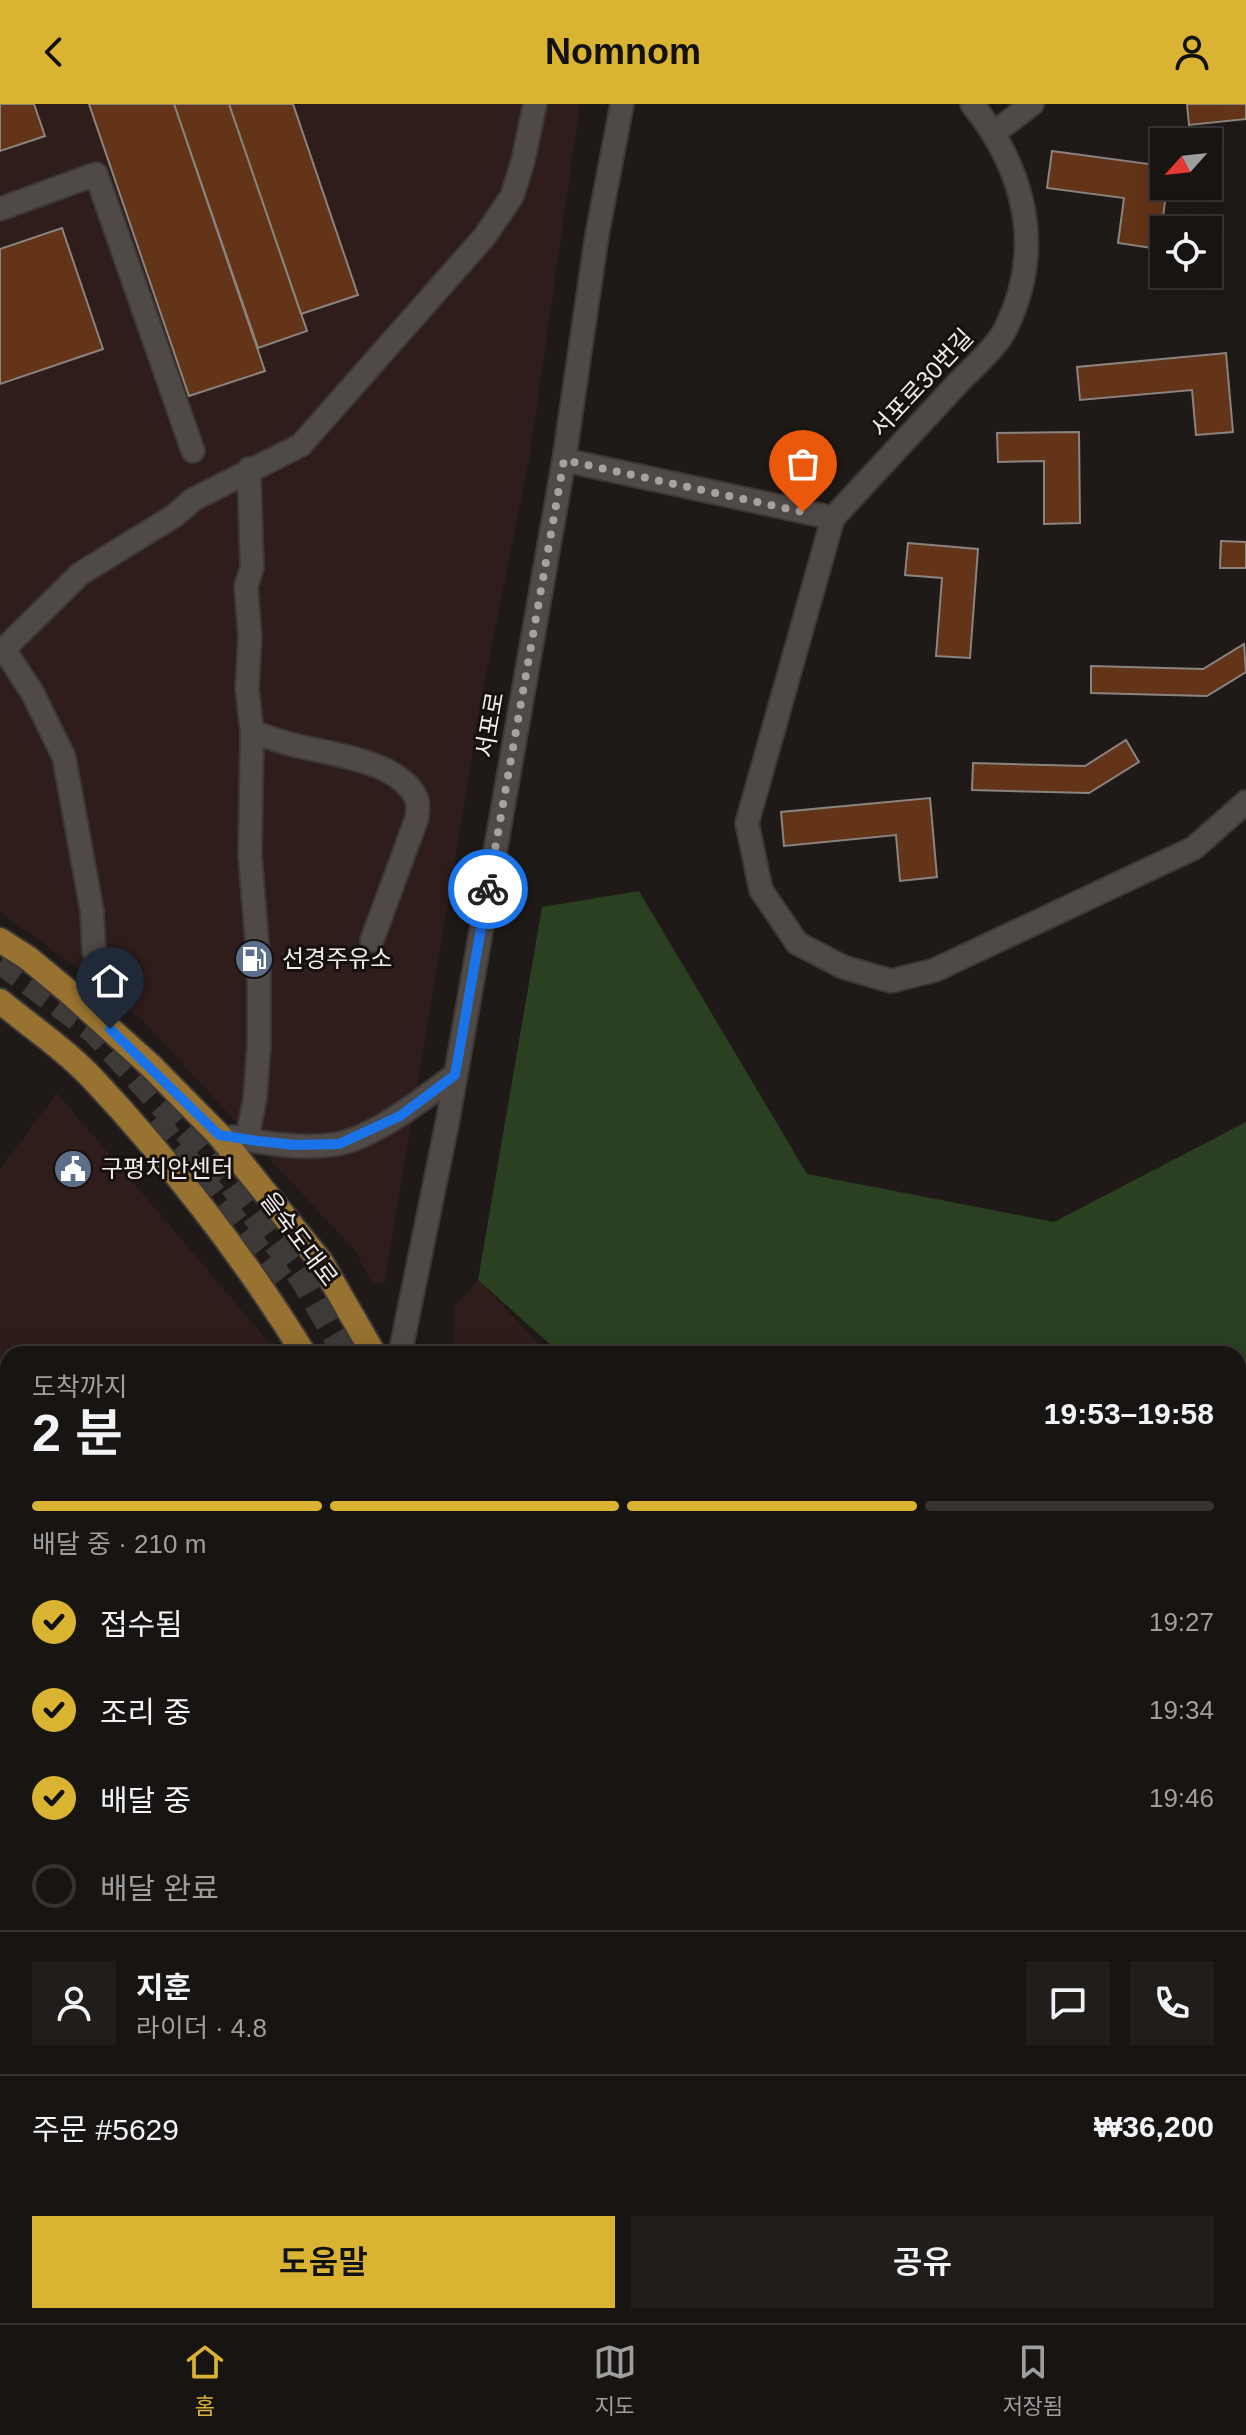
<!DOCTYPE html>
<html lang="ko">
<meta charset="utf-8">
<style>
body{margin:0;font-family:Helvetica,"Noto Sans KR",sans-serif;background:#201d1b;color:#f1f3f6;height:100vh;display:flex;flex-direction:column;font-size:30px;white-space:nowrap}
*{box-sizing:border-box;margin:0}
p{font-size:26px;color:#9e9e9f}
.icon{flex:none;width:44px;height:44px;fill:none;stroke:currentColor;stroke-width:2;stroke-linecap:round;stroke-linejoin:round}
.map{position:relative;flex:1;overflow:hidden}
.panel{position:absolute;left:0px;top:1242px;width:1246px;height:978px;display:flex;flex-direction:column;background:#171412;border-radius:24px 24px 0 0;box-shadow:0 8px 32px #0002,0 0 0 2px #363332}
.panel>*{flex:none}
.needle{width:52px;rotate:243deg}
.controls{position:absolute;left:1150px;top:24px;display:grid;gap:16px}
.controls a{display:grid;place-items:center;width:72px;height:72px;border-radius:0px;background:#171412;box-shadow:0 8px 32px #0002,0 0 0 2px #363332;font-size:40px}
.pin{position:absolute;display:grid;place-items:center;width:68px;height:68px;color:#fff;margin:-82px -34px;border-radius:50% 50% 50% 0;rotate:-45deg;box-shadow:0 0 8px #0007}
.pin .icon{rotate:45deg}
.courier{position:absolute;display:grid;place-items:center;width:80px;height:80px;margin:-40px;border:6px solid #1a73e8;border-radius:50%;background:#fff;color:#222;box-shadow:0 2px 10px #0007}
.summary em{font-style:normal;font-weight:600}
.summary div{display:flex;flex-direction:column-reverse}
.summary{display:flex;align-items:center;justify-content:space-between;height:136px;padding:0 32px}
h1{font-size:52px;font-weight:600;line-height:60px}
.bar{display:grid;grid-template-columns:repeat(4,1fr);gap:12px 8px;align-content:center;height:96px;padding:0 32px}
.bar i{height:10px;border-radius:6px;background:#363332}
.bar .active{background:#dab333}
.bar p{grid-column:span 4}
.line{display:flex;align-items:center;gap:20px;padding:0 32px;border-top:2px solid #363332}
.line div{flex:1}
.round{display:grid;place-items:center;flex:none;width:84px;height:84px;border-radius:0px;background:#201d1b}
ol{padding:0 32px;list-style:none}
li{display:flex;align-items:center;gap:24px;height:88px}
li p{margin-inline-start:auto}
li .icon{padding:8px;border-radius:50%;background:#dab333;color:#111;stroke-width:4}
li:last-child{color:#9e9e9f}
li i{width:44px;height:44px;border:4px solid #363332;border-radius:50%}
.primary-button{display:flex;gap:16px;margin-top:auto;padding:16px 32px}
.primary-button a{flex:1;height:92px;border-radius:0px;background:#dab333;color:#111;font-size:32px;font-weight:600;line-height:92px;text-align:center}
.primary-button a+a{background:#201d1b;color:#f1f3f6}
header{display:flex;justify-content:space-between;align-items:center;height:104px;padding:0 32px;background:#dab333;color:#111;font-size:36px;font-weight:600}
.tab-bar{display:flex;justify-content:space-around;align-items:center;height:112px;border-top:2px solid #363332;background:#171412;font-size:22px;color:#9e9e9f}
.tab-bar a{display:grid;justify-items:center;gap:4px}
.tab-bar .active{color:#dab333}
.map>svg:first-child{display:block}
</style>
<header><svg class="icon" aria-label="back" viewBox="0 0 24 24"><path d="M15 5l-7 7 7 7"/></svg>Nomnom<svg class="icon" aria-label="person" viewBox="0 0 24 24"><circle cx="12" cy="8" r="4"/><path d="M4 21q1-7 8-7t8 7"/></svg></header>
<div class="map">
<svg width="1246" height="2219" viewBox="0 0 1246 2219">
<rect width="100%" height="100%" fill="#1f1a18"/>
<path fill="#2f1d1c" d="M0 0H580L530 350 483 585 385 1177 373 1181 356 1148 142 916 92 874 0 808Z
M57 989 279 1250H8V1372L0 1365V1065Z
M478 1176 549 1250H454L455 1202Z
M1246 1827V2219H872L869 2212H1238V1832Z
M0 2142 8 2147V2212H754L757 2219H0Z"/>
<path fill="#2a4020" d="M639 787 807 1070 1054 1118 1246 1018V1789L1238 1795V1250H561L478 1176 542 803Z"/>
<path fill="#633417" stroke="#8a8481" stroke-width="2" d="M0 0H34L45 32 0 47Z
M89 0H174L265 267 189 292Z
M174 0H229L307 227 258 244Z
M229 0H293L358 191 301 210Z
M1187 0H1246V15L1189 21Z
M1052 47 1164 62V82H1167L1159 145 1118 139 1124 94 1047 84Z
M62 124 103 245 0 280V145Z
M1226 249 1233 328 1196 331 1192 286 1080 296 1077 263Z
M1079 328 1080 419 1044 420V357L998 358 997 329Z
M1221 437 1246 438V464H1220Z
M908 439 978 445 970 554 936 552 942 474 905 471Z
M1244 540 1246 568 1207 592 1091 589V562L1203 565Z
M1126 636 1139 658 1089 689 972 686 973 659 1085 662Z
M930 694 937 773 900 777 896 731 784 742 781 708Z
M0 1655 8 1663V1702L0 1693Z
M8 1783V1830L0 1837V1791Z
M0 1838 8 1847 5 1864 0 1858Z"/>
<g fill="none" stroke-linecap="round" stroke-linejoin="round">
<path stroke="#3e3a38" stroke-width="24" stroke-dasharray="24 12" stroke-linecap="butt" d="M0 858 94 928 215 1060 301 1174 345 1250
M155 1015 286 1180
M795 2212 798 2219"/>
<defs>
<path id="minor" d="M995 28 1032 0
M0 105 96 70 193 347
M564 356 833 414C874 370 915 325 957 280 972 264 995 245 1005 226 1045 146 1026 67 972 0
M833 414 747 719 761 786 797 839 843 863 891 877 935 866 1194 744 1246 698
M5 547 32 588 64 653 92 807 94 848
M0 549 80 470 174 412 194 395 301 341 485 132 512 92 523 57 535 0
M252 628C266 632 280 638 294 641 328 650 401 656 417 696 419 701 417 709 417 714L372 836
M232 1033C265 1039 303 1046 337 1040 375 1033 424 994 455 971
M247 1036 255 994 259 940V863L250 752 252 628 247 584 250 534 246 482 252 464 249 365
M400 1250 448 1015 564 356 597 131 622 0
M0 1431 8 1432
M1238 2139 1246 2145"/>
<path id="major" d="M0 836 28 854 69 888 151 962 219 1031 321 1158 374 1250
M0 897C30 922 66 946 93 975 169 1056 246 1155 304 1250
M768 2212 771 2219
M819 2212 822 2219"/>
</defs>
<use href="#minor" stroke="#3c3837" stroke-width="26"/>
<use href="#major" stroke="#3c3837" stroke-width="28"/>
<use href="#minor" stroke="#504a47" stroke-width="22"/>
<use href="#major" stroke="#977230" stroke-width="24"/>
</g>
<g fill="none" stroke-linecap="round" stroke-linejoin="round">
<path stroke="#a7a2a1" stroke-width="8" stroke-dasharray="0 14.4" d="M488 785 564 356 803 408"/>
<path stroke="#1a73e8" stroke-width="10" d="M110 925 219 1031 258 1037 295 1041 339 1040 400 1012 455 971 488 785"/>
</g>
<defs>
<symbol id="fuel-disc" viewBox="-11 -11 22 22"><circle r="9.5" fill="#5c6f8a" stroke="#16110f"/><path d="M-5.5-6h7V0h2V4h1.3V-2.5L3-4.5l.8-.8L6-3V5H2.5V1h-1V6h-7ZM-4.2-4.7v3.2H.2V-4.7Z" fill="#fff"/></symbol>
<symbol id="civic-disc" viewBox="-11 -11 22 22"><circle r="9.5" fill="#5c6f8a" stroke="#16110f"/><path d="M-.6-6.5H3V-4.5H.6V-3L4-1V1h2V6H-6V1h2V-1L-.6-3ZM-1.2 2.5V6h2.4V2.5Z" fill="#fff"/></symbol>
</defs>
<g fill-rule="evenodd">
<use href="#fuel-disc" x="232" y="833" width="44" height="44"/>
<use href="#civic-disc" x="51" y="1043" width="44" height="44"/>
</g>
<g text-anchor="middle" stroke-width="6" stroke-linejoin="round" paint-order="stroke">
<g font-size="24" fill="#f0eceb" stroke="#16110f">
<text transform="translate(922 279) rotate(-47)" y="8">서포로30번길</text>
<text transform="translate(490 621) rotate(-80)" y="8">서포로</text>
<text transform="translate(299 1135) rotate(53)" y="8">을숙도대로</text>
</g>
<g font-size="24" fill="#f0eceb" stroke="#16110f" text-anchor="start">
<text x="282" y="863">선경주유소</text>
<text x="101" y="1073">구평치안센터</text>
</g>
</g>
</svg>
<div class="controls">
<a><svg class="needle" viewBox="-14 -14 28 28"><path d="M0-13l5 13h-10z" fill="#e53935"/><path d="M0 13l5-13h-10z" fill="#9e9e9f"/></svg></a>
<a><svg class="icon" aria-label="locate" viewBox="0 0 24 24"><circle cx="12" cy="12" r="6"/><path d="M12 2v4M12 18v4M2 12h4M18 12h4"/></svg></a>
</div>
<div class="pin" style="left:803px;top:408px;background:#ea580c"><svg class="icon" aria-label="bag" viewBox="0 0 24 24"><path d="M5 8h14l-1 12H6zM9 8a3 3 0 0 1 6 0"/></svg></div>
<div class="pin" style="left:110px;top:925px;background:#1f2937"><svg class="icon" aria-label="home" viewBox="0 0 24 24"><path d="M3 11l9-7 9 7M6 9v11h12V9"/></svg></div>
<div class="courier" style="left:488px;top:785px"><svg class="icon" aria-label="bike" viewBox="0 0 24 24"><circle cx="6" cy="16" r="4"/><circle cx="18" cy="16" r="4"/><path d="M6 16l4-8h5l3 8M10 8l3 8H6M13 5h3"/></svg></div>
<section class="panel">
<div class="summary"><div><h1>2 분</h1><p>도착까지</p></div><em>19:53–19:58</em></div>
<div class="bar"><i class="active"></i><i class="active"></i><i class="active"></i><i></i><p>배달 중 · 210 m</p></div>
<ol>
<li><svg class="icon" aria-label="check" viewBox="0 0 24 24"><path d="M5 12l5 5 9-10"/></svg>접수됨<p>19:27</p></li>
<li><svg class="icon" aria-label="check" viewBox="0 0 24 24"><path d="M5 12l5 5 9-10"/></svg>조리 중<p>19:34</p></li>
<li><svg class="icon" aria-label="check" viewBox="0 0 24 24"><path d="M5 12l5 5 9-10"/></svg>배달 중<p>19:46</p></li>
<li><i></i>배달 완료</li>
</ol>
<div class="line" style="height:144px"><a class="round"><svg class="icon" aria-label="person" viewBox="0 0 24 24"><circle cx="12" cy="8" r="4"/><path d="M4 21q1-7 8-7t8 7"/></svg></a><div><b>지훈</b><p>라이더 · 4.8</p></div><a class="round"><svg class="icon" aria-label="chat" viewBox="0 0 24 24"><path d="M4 5h16v11H9l-5 4z"/></svg></a><a class="round"><svg class="icon" aria-label="phone" viewBox="0 0 24 24"><path d="M5 4h4l2 5-3 2q2 4 5 5l2-3 5 2v4C11 20 4 13 5 4z"/></svg></a></div>
<div class="line" style="height:104px"><div>주문 #5629</div><b>₩36,200</b></div>
<div class="primary-button"><a>도움말</a><a>공유</a></div>
</section>
</div>
<nav class="tab-bar">
<a class="active"><svg class="icon" aria-label="home" viewBox="0 0 24 24"><path d="M3 11l9-7 9 7M6 9v11h12V9"/></svg>홈</a>
<a><svg class="icon" aria-label="map" viewBox="0 0 24 24"><path d="M3 6l6-2 6 2 6-2v14l-6 2-6-2-6 2zM9 4v14M15 6v14"/></svg>지도</a>
<a><svg class="icon" aria-label="saved" viewBox="0 0 24 24"><path d="M7 4h10v16l-5-4-5 4z"/></svg>저장됨</a>
</nav>
